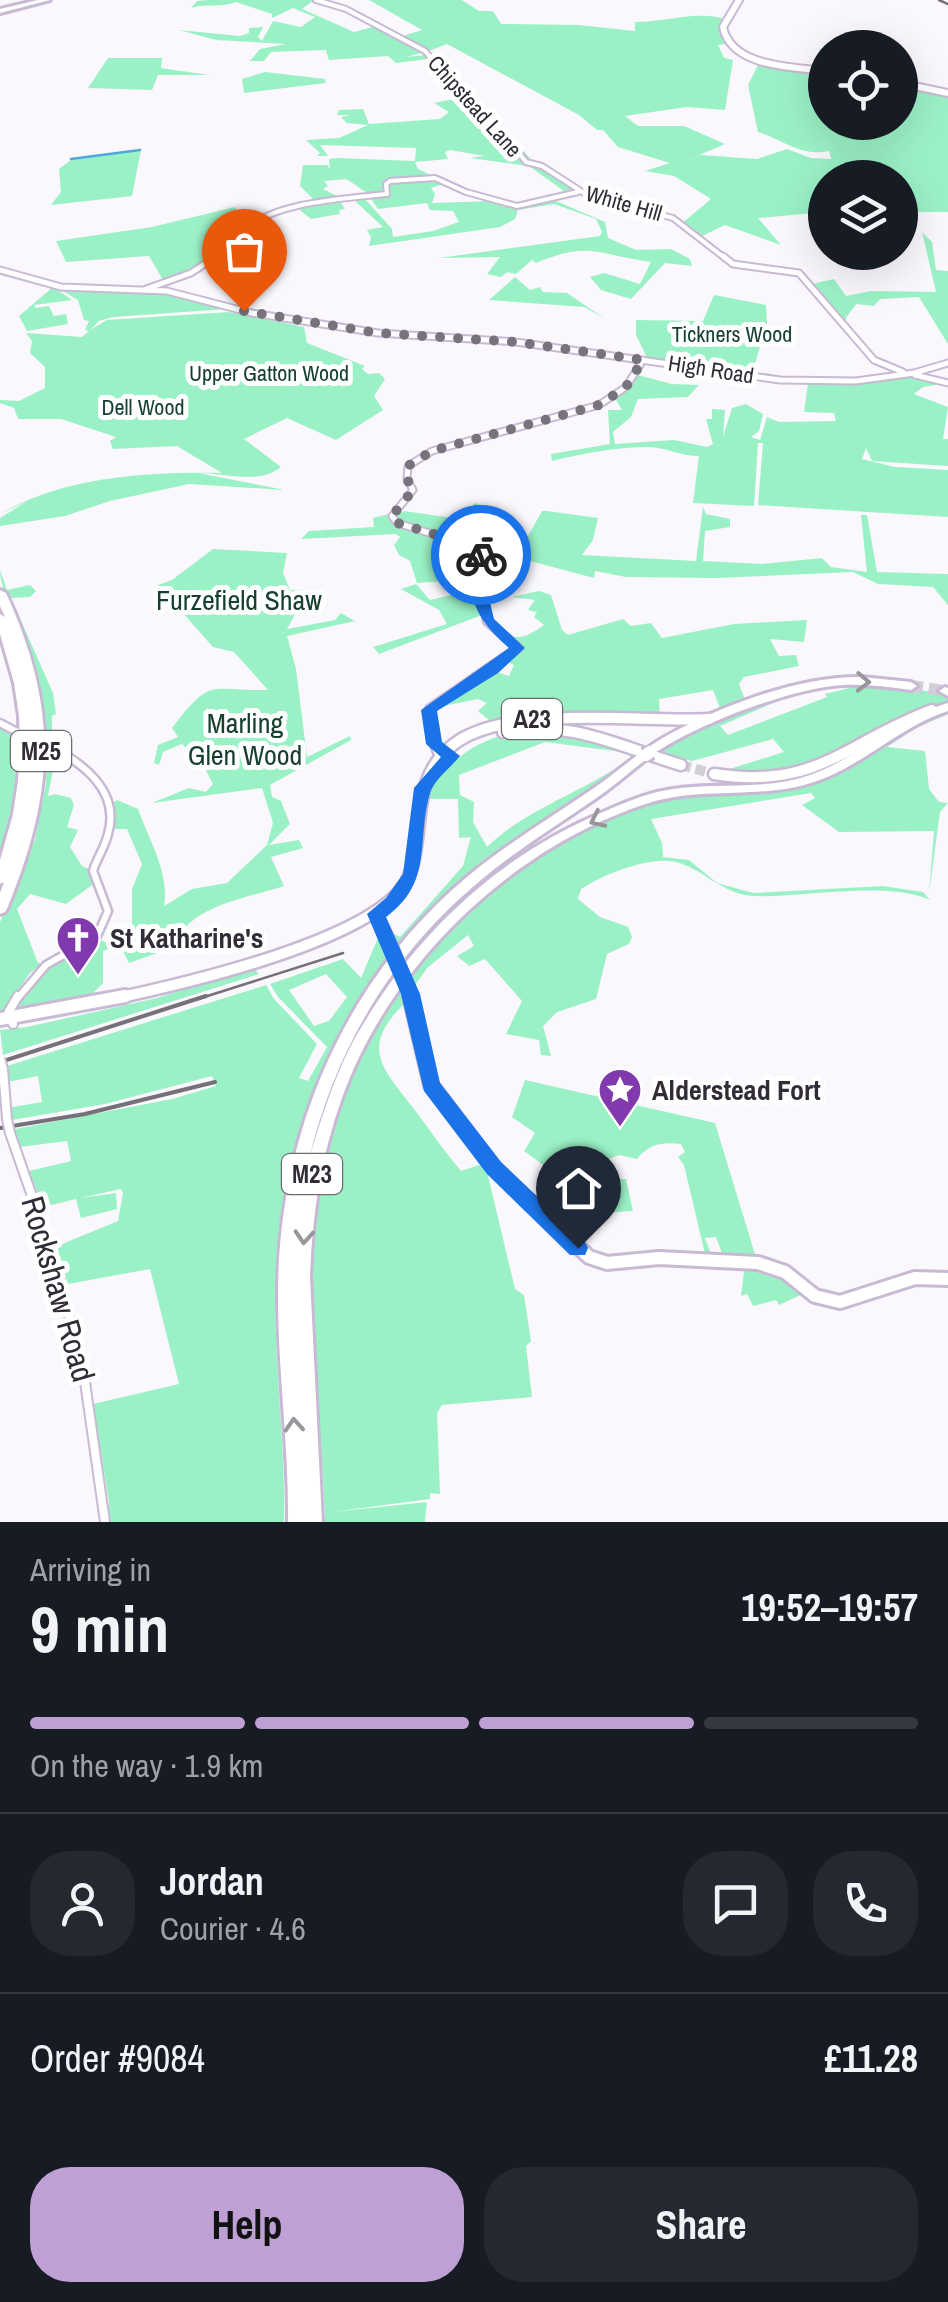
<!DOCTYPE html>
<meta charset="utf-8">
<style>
body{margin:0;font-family:"Archivo Narrow",sans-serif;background:#242831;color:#f1f3f6;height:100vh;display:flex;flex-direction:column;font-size:38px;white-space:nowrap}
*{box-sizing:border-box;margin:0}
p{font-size:32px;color:#9ea1a6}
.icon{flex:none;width:55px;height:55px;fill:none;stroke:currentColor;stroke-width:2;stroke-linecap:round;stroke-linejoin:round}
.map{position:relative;height:1522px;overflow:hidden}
.details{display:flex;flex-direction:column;background:#171b24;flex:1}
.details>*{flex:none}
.tools{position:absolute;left:808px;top:30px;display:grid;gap:20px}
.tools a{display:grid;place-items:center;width:110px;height:110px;border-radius:50%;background:#171b24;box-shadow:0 10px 40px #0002;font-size:50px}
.pin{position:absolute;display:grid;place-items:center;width:85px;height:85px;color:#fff;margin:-102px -42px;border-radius:50% 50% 50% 0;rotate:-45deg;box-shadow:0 0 10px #0007}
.pin .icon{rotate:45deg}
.courier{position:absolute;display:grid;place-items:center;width:100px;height:100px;margin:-50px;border:8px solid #1a73e8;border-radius:50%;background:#fff;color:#222;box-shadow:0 2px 12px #0007}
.headline em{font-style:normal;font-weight:700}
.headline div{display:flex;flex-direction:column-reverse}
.headline{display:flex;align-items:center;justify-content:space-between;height:170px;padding:0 30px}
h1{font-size:65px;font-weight:700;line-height:75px}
.bar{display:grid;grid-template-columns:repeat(4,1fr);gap:15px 10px;align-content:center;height:120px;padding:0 30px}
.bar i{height:12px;border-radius:8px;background:#363941}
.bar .current{background:#bea0d5}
.bar p{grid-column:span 4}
.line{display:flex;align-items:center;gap:25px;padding:0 30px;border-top:2px solid #363941}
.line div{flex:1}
.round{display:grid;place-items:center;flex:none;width:105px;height:105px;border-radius:40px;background:#242831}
.primary-button{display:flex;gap:20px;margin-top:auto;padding:20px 30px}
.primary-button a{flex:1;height:115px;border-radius:40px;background:#bea0d5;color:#111;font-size:40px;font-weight:700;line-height:115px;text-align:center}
.primary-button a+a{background:#242831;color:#f1f3f6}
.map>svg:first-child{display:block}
</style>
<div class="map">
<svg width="948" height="1522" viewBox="0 0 948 1522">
<rect width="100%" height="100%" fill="#faf7fd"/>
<path fill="#9bf1c6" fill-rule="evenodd" d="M208 0H314L302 9 354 32 376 26 425 52 406 57 425 55 428 59 396 63 388 56 329 60 326 50 271 52 264 61H250L260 49 286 44 216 40 179 30 240 36 249 33V28L263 27 258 37 262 41 273 21 301 27 315 17 293 8 272 18V14L236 2C221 8 207 3 191 8L197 1Z
M369 0H462L479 11H493L501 24 579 25 635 31V22C667 22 691 11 722 18L725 44 718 45 724 58 733 60 725 110 687 107 625 116 638 126H684L725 144 685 161 700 155 757 159 787 149 811 158 831 159 829 151C800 157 784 140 758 132L748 85 761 59 825 71V122H900V83L948 94V212H900V178H825V212L758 218 781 245 725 225 698 238 680 225 711 199 674 176 645 171 670 163 618 147 603 130H597L579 115 447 44 429 51 403 36 422 30Z
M108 58H162L161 68 209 75H158L152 90 88 88Z
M265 72 325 79 326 83 244 93 242 79Z
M459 98 453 102 467 110H482L502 126 533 162 577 192 564 191 529 166 470 158 485 156 450 150 445 152 448 159 415 162 418 169 448 183 431 188 435 194 432 203 493 201 524 206 556 201 605 222 608 238 636 250 671 249 690 259 692 266 665 263 631 299 601 290 590 277 604 273 640 284 651 262C598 255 590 240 536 263L532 260 516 274 507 272 501 277 487 274 500 257 439 258 600 236 602 232 596 219 554 204 518 210 515 219 500 227 369 246 371 237 367 230 383 227 353 199H365L392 229 393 237 433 231 459 222 453 211 430 210 427 203 378 209 367 193 332 169 347 179 324 181 328 186 323 189 341 198 327 202 339 200 345 209 339 210 340 214 311 219 297 208 318 204 300 186 303 165H327L330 169 329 159 338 158 415 161 416 148 320 145 328 156H317L320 153 306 140 339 138 368 125 347 123 341 117 351 115H337L339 110 363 109 369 124 440 119 449 112 434 103Z
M141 150 132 196 51 205 61 192 59 169 71 160Z
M235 207 245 227 215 253 219 255 202 268 163 280 149 256 66 262 56 241 152 227Z
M922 232 932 242 936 270 948 271V344L919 297 880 299 874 306 856 304 846 318V325L812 284 834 279 846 296 871 291 936 292Z
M515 277 530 290 540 287 543 292 567 293 604 318 584 307 489 300Z
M53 287 72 300 34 305 36 308 49 306 54 316 66 314 68 324 27 331 19 316Z
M58 288 168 292 227 309 113 317 99 321 90 330 107 320 230 312 304 327 307 343 365 366 362 369 368 374 379 373 385 379 374 396 383 410 336 440 287 418 244 439 281 467C260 485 224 473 198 473L285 490 189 484 110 501 65 516 0 526V518L26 502 0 514C67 476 147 472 222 473L177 446 113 449 110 441 116 437 61 419H18L14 408 0 403V400L19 401 45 388V367L30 353 32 341 26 333 82 337 89 331 85 330 89 321 84 320 78 300Z
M714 295 766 305 767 324 753 370 761 376 647 358 636 335V320L703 321Z
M638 375 672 384 699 385 688 397 638 399 631 417 613 432 615 444 674 440 707 447 713 444 706 419H712V409L725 410 723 437 732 408 746 404 763 414 759 431 751 437 760 440 767 417 779 422 836 421 834 413 804 412 808 383 912 376 942 384 923 387 914 394 948 407 943 439H948V466L872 461 866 448 862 459 895 467 948 470V517L758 505 763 443H758L754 506 693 503 699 456C681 456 667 448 650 447 617 447 585 453 552 461L551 454 610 444 608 410H622L616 400Z
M474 503 485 506 475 524 476 535 502 539 528 536 542 511H547L598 518 593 540 582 555 696 561 703 507 706 514 730 519V527L705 531 703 561 762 564 822 558 831 567 867 572 861 515H867L877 572 948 574V605L933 587 878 584 853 572 716 578 626 577 595 571 594 578 530 561 483 557 482 547 399 522 395 517 404 511 467 520Z
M393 513 395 524 479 549V556L475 557 482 615 379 654 373 647 447 624 439 610 401 589 416 584 430 600 451 595 458 580 417 583 410 561 399 555 394 545 400 537 396 534 301 539 309 531 374 527 373 518Z
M213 549 287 553 283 573 290 590H308L287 629 335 620 341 613 355 621 287 636 296 669 307 757 350 736 351 740 270 785 272 797 281 801 290 824 269 845 299 840 303 848 271 857 284 886C248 898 186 906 174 947L129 963 120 945 132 931V889L142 864 127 829H114L109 805 117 800 138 809C149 840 170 874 164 906L192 889 227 883 267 845 273 823 262 788 152 803 189 788 206 792 213 784 202 763 182 744 163 752 159 765 154 763 158 745 178 737 172 728C212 676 208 691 268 690L234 652 213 647 158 585 172 580Z
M0 570 7 590 30 585 36 591 30 597 11 598 53 693 56 714 52 716V743L46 742C44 708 39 675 28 642 20 619 0 594 0 570Z
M539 591 551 595 562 630 568 635 623 619 631 626 651 623 662 638 734 624 807 620 804 642 770 639 779 656 796 655 799 666 744 677 739 684 746 702 721 711 713 690 659 699 660 718 527 716 494 724 478 711 487 703 478 699 434 708 494 671 509 676 514 665 506 661 519 648 508 635C522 641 532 633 544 625L534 617 537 612 528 610 535 600 512 597Z
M869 683 948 694V704L926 709 789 775 720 772 784 752 773 739 692 761 655 752 691 732 787 697 720 726 728 735 827 697 825 694Z
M948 710V714L916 728 887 747 925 751 929 789 939 802 948 803 940 812 929 893 934 831 839 832 802 805 815 798 811 793 651 819 662 843 663 857 689 860 717 883 753 893 883 886 923 892 930 900C886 880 803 898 753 896 719 894 700 864 669 861 642 859 603 875 581 889L578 899 600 917 628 927 632 937 629 944 607 954 596 999 557 1012 543 1026 551 1056 541 1055 539 1040 506 1034 522 1001 485 959 469 966 457 956 474 946 468 935 427 968 412 990 408 977C470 900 571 813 672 795 716 787 764 797 808 784 858 769 898 729 948 710Z
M0 725 23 738 19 778 0 855Z
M547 728 642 753 425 918 396 948 387 930 400 937 463 866 471 837 459 838 458 799H425C450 751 494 730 547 728ZM545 742 630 753 631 758C585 792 530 806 487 847L473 822 474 802 460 795 459 775Z
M47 747 66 761 54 765 48 796 55 794 71 798 74 805 67 827 78 830 70 847 82 866 90 869 95 883 66 904 30 894 17 909 38 963H43L30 973 0 1015V922L35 839 46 783Z
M380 933 391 955C323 1044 280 1159 276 1271 272 1355 286 1438 284 1522H109V1502L93 1404 179 1384 150 1269 68 1284 55 1247 118 1221 123 1193 121 1189 80 1198 116 1193 117 1209 81 1218 76 1199 43 1207 29 1171 71 1161 67 1141 19 1147 15 1129 172 1099 216 1086 212 1076 105 1104 12 1120 7 1108 42 1102 38 1076 8 1082 7 1066 266 985 274 999 317 1044 299 1078 308 1081 327 1047 278 997 270 984 343 959 361 978ZM326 974 347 997 329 1021 314 1026 289 990Z
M97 938 114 947 103 951V983L93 993V1001L18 1015C18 971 62 955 97 938Z
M253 967 259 974 3 1055 0 1030 27 1027 157 998Z
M402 983 409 999C356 1049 383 1067 417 1113 432 1133 445 1152 461 1171L485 1163 515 1289 524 1295 531 1341 526 1346 532 1397 442 1405 437 1413 440 1494 430 1493V1499L332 1512 427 1502 425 1522H325C323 1443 312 1364 311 1286 310 1179 343 1072 402 983Z
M525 1080 715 1123 757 1261 723 1256 716 1237 705 1238 711 1254H705L684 1165 678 1157 685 1152 681 1144C662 1142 649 1144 637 1159L619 1155 598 1163 593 1161 590 1168 584 1170 583 1179H626L633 1211 600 1213 575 1242 563 1232 574 1228C567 1180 563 1179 524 1151L535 1133 512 1117Z
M745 1264 777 1273 807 1292 779 1305 776 1300 753 1306 747 1294 741 1296Z"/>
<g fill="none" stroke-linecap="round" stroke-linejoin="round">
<path stroke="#4ea9db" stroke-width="2.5" d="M71 159 140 150"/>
<path stroke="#d2ced5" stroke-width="10" stroke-dasharray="10 5" stroke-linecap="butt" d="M681 765 714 774"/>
<path stroke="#d2ced5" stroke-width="12" stroke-dasharray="12 6" stroke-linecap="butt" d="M911 686 945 691"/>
<defs>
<path id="minor-far3" d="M316 0 346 9 425 51 459 91 490 116 526 162 542 166 587 195 673 218 726 259
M213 259C225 251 230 239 241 231 278 201 341 199 387 194L386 184 390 181 435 178 466 192 517 206 578 192"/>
<path id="minor-far2" d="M723 256 733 264 799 273 874 360 903 372
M0 270 61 287 167 291 252 313 378 333 516 342 780 380 856 381 914 373 948 363
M146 289 191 273 217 256
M915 375 948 383
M480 585 481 549 397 523 392 516 413 490 407 479 408 466 432 451 599 405 626 387 643 360"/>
<path id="minor-far1" d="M0 723 21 734
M439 757 431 737 429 709 518 648 487 621 480 583
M17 999 46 965 97 936 108 911 93 871C97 858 105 847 108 834 121 790 81 762 47 744"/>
<path id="minor" d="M13 1024 9 1011 18 996
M3 1069 7 1119
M10 1133 54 1259 83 1368 105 1522"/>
<path id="major-far2" d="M739 0 723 27C731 67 792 67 825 71
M900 83 948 93"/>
<path id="major-far1" d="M503 732C572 719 617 746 681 765
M714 774C817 790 844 743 932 710
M376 914 392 947
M408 988 411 999
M113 999C178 985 384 939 409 876 426 830 409 778 454 744 508 703 642 723 709 719"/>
<path id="major" d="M410 996 431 1085 494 1168 589 1257 607 1263 659 1258 758 1263 785 1272 815 1296 840 1302 915 1278 948 1279
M0 1019 125 996"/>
<path id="highway" d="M38 0H50L0 13V9Z
M0 590 6 593C59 709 55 792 7 909L5 912 0 914V893L4 882 0 884V860L13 814 18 781 20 749 19 716 14 683 0 634V614L5 617 0 606Z
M862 677 911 682 917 686 911 690C888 687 866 684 843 685 791 688 695 725 652 755 634 768 617 784 598 797 559 824 518 849 481 880 392 954 336 1047 309 1159 323 1113 337 1067 362 1026 418 932 499 856 601 813 619 805 637 797 657 792 706 780 759 792 807 776 858 759 895 719 948 703V711C899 727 863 766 814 782 761 800 703 786 649 803 513 846 390 964 342 1098 321 1156 312 1216 310 1277L322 1522H288C289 1444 277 1366 278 1287 280 1136 340 992 452 890 496 850 546 821 594 788 617 772 638 753 661 739 717 707 798 676 862 677Z
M945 687 948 688V696L939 691Z"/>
</defs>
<use href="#minor-far3" stroke="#c8b9d4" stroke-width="8"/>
<use href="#minor-far2" stroke="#c8b9d4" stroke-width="9"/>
<use href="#minor-far1" stroke="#c8b9d4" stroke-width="11"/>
<use href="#minor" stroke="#c8b9d4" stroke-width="12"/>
<use href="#major-far2" stroke="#c8b9d4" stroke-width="10"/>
<use href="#major-far1" stroke="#c8b9d4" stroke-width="15"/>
<use href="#major" stroke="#c8b9d4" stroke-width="18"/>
<use href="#highway" stroke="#c8b9d4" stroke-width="6"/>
<use href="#minor-far3" stroke="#fff" stroke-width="4"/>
<use href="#minor-far2" stroke="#fff" stroke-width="5"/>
<use href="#minor-far1" stroke="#fff" stroke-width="6"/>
<use href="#minor" stroke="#fff" stroke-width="8"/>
<use href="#major-far2" stroke="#fff" stroke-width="6"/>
<use href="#major-far1" stroke="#fff" stroke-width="10"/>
<use href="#major" stroke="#fff" stroke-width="12"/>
<use href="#highway" fill="#fff" fill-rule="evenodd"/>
<path stroke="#757079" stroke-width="2.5" d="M939 0 948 4
M198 999 343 953"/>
<path stroke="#757079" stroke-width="4" d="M0 1062 206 996
M0 1128 85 1114 215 1082"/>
<defs>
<path id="minor-bridge" d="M0 1059 3 1069
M7 1119 10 1133"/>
<path id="major-bridge" d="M392 947 408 988"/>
<path id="highway-bridge" d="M646 755 650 752"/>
</defs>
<use href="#minor-bridge" stroke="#c8b9d4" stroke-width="12" stroke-linecap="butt"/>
<use href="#major-bridge" stroke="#c8b9d4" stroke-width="15" stroke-linecap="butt"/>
<use href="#highway-bridge" stroke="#c8b9d4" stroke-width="18" stroke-linecap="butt"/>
<use href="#minor-bridge" stroke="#fff" stroke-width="8"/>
<use href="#major-bridge" stroke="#fff" stroke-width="10"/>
<use href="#highway-bridge" stroke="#fff" stroke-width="12"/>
</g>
<defs><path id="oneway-chevron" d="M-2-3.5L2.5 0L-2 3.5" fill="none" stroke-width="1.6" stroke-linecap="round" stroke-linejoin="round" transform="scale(2.5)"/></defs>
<g stroke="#98969a">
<use href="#oneway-chevron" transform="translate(863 682) rotate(2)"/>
<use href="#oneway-chevron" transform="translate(597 820) rotate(155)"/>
<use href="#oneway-chevron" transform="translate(304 1237) rotate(94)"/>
<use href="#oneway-chevron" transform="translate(294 1425) rotate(-94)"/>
</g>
<path fill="#1a73e8" d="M476 552 488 555V594L494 619 525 648 498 673 437 711 442 742 460 756C451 767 434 780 430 793 416 841 434 882 386 917L420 994 440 1083 501 1162 585 1242 588 1248 585 1255H570L487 1174 424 1091 401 994 367 914 386 898 403 874 414 788 441 757 426 744 421 710 509 648C477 620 463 596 476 552Z"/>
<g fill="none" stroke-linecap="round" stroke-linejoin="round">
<path stroke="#77737c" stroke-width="10" stroke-dasharray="0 18" d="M244 311 378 333 516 342 643 360 626 387 599 405 432 451 408 466 407 479 413 490 392 516 397 523 481 548V555"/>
</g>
<defs>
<symbol id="church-pin" viewBox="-11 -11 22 30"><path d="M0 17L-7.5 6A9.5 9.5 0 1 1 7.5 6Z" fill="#803aad" stroke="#fff"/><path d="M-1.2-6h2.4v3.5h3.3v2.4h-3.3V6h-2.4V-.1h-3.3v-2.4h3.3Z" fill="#fff"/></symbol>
<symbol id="sight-pin" viewBox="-11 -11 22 30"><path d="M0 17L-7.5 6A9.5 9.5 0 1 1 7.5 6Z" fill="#803aad" stroke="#fff"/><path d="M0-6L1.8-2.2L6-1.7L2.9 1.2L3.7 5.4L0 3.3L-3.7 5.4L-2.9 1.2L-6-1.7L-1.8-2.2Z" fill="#fff"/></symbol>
</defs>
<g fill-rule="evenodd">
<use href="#church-pin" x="53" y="913" width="50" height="68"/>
<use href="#sight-pin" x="595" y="1065" width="50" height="68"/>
</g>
<g text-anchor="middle" stroke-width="10" stroke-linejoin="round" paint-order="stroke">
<g font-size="22" fill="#312c36" stroke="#fff">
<text transform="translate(475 106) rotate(48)" y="8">Chipstead Lane</text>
<text transform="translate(624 203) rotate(16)" y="8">White Hill</text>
<text transform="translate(711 369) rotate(9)" y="8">High Road</text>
</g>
<g font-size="22" fill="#17412f" stroke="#fff">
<text x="732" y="342">Tickners Wood</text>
<text x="269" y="381">Upper Gatton Wood</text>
<text x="143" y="415">Dell Wood</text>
</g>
<g fill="#fff" stroke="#6f6b72" stroke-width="2.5">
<rect x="502" y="699" width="60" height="40" rx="8"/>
<rect x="11" y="731" width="60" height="40" rx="8"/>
<rect x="282" y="1154" width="60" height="40" rx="8"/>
</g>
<g font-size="25" font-weight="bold" fill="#312c36">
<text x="532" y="728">A23</text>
<text x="41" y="760">M25</text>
<text x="312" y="1183">M23</text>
</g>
<g font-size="28" fill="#17412f" stroke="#fff">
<text x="239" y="610">Furzefield Shaw</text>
<text x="245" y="733">Marling<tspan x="245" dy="32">Glen Wood</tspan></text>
</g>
<g font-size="28" font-weight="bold" fill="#312c36" stroke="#fff" text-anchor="start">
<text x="110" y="948">St Katharine's</text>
<text x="652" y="1100">Alderstead Fort</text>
</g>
<g font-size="32" fill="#312c36" stroke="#fff">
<text transform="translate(58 1289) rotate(74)" y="11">Rockshaw Road</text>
</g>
</g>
</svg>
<div class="tools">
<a><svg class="icon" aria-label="locate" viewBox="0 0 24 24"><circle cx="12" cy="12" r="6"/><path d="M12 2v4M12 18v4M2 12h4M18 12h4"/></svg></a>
<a><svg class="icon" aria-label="layers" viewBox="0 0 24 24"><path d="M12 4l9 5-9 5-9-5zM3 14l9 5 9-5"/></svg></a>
</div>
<div class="pin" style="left:244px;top:311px;background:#ea580c"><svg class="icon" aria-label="bag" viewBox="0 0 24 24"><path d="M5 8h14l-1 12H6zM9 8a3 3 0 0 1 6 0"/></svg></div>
<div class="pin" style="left:578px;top:1248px;background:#1f2937"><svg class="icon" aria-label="home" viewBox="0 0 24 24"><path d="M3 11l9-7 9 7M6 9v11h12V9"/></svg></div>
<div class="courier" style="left:481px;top:555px"><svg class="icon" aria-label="bike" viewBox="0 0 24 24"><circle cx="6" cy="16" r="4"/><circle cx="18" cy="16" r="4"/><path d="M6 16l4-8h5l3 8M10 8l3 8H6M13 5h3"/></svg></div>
</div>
<section class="details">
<div class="headline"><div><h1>9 min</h1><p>Arriving in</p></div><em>19:52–19:57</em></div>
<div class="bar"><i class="current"></i><i class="current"></i><i class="current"></i><i></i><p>On the way · 1.9 km</p></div>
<div class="line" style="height:180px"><a class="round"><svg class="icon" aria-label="person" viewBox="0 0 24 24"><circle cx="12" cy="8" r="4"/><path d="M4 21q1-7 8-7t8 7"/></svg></a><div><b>Jordan</b><p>Courier · 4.6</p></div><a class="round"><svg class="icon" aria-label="chat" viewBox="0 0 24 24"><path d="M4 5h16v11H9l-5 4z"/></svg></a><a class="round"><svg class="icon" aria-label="phone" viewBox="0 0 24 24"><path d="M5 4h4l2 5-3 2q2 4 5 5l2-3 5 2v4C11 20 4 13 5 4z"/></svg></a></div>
<div class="line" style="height:130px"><div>Order #9084</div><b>£11.28</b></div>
<div class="primary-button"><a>Help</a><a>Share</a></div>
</section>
